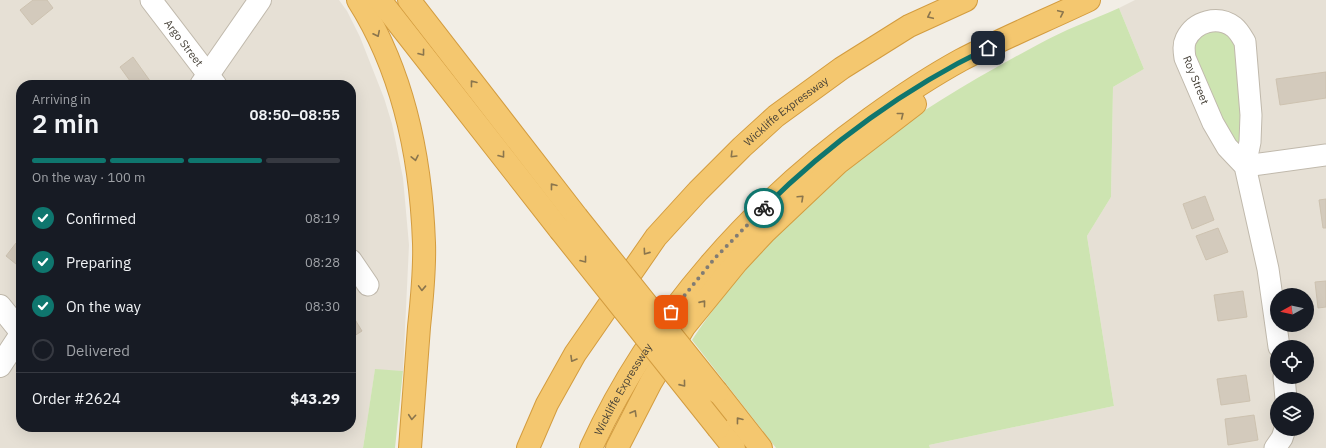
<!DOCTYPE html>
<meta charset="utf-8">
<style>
body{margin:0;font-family:"IBM Plex Sans",sans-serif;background:#20242c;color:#f1f3f6;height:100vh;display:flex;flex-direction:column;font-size:15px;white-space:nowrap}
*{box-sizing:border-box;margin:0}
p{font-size:13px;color:#9ea1a6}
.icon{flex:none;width:22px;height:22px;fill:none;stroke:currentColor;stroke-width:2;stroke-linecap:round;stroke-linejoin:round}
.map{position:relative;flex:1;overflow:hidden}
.panel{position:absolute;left:16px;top:80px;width:340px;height:352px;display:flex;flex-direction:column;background:#171b24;border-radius:16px;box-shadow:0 4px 16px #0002}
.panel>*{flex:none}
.needle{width:26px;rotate:262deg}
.controls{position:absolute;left:1270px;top:288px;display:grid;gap:8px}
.controls a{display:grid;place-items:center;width:44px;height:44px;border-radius:50%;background:#171b24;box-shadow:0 4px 16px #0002;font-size:20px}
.pin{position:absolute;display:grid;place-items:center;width:34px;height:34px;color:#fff;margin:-17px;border-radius:8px;box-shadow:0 2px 6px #0006}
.courier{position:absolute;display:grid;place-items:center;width:40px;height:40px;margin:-20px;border:3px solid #0f766e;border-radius:50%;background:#fff;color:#222;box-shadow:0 1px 5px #0007}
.overview em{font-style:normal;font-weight:600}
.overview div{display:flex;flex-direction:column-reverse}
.overview{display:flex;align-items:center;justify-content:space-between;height:68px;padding:0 16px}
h1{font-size:26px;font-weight:600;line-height:30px}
.bar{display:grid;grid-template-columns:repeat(4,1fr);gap:6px 4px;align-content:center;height:48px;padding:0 16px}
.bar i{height:5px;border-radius:3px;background:#363941}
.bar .selected{background:#0f766e}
.bar p{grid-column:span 4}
.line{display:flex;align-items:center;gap:10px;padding:0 16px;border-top:1px solid #363941}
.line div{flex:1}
ol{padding:0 16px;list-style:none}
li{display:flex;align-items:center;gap:12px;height:44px}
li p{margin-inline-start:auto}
li .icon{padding:4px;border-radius:50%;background:#0f766e;color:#fff;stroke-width:4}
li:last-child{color:#9ea1a6}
li i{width:22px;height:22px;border:2px solid #363941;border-radius:50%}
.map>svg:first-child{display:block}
</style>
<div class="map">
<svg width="1326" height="448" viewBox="0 0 1326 448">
<rect width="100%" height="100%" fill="#f2eee6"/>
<path fill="#e6e0d5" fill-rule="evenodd" d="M0 0H339L347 11 360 37 384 98 392 124 403 178 409 245 403 371 375 370 363 448H0ZM21 85H351V427H21Z
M1135 0H1326V448H930L929 445 1114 406 1087 236 1111 197 1113 87 1144 69 1119 8ZM1277 295H1307V325H1277ZM1277 347H1307V377H1277ZM1277 399H1307V429H1277Z"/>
<path fill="#cde4b1" d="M1119 8 1144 69 1113 87 1111 197 1087 236 1114 406 929 445 930 448H776L692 340C720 297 753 260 789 224 813 198 839 174 867 152 920 110 979 76 1039 44 1064 30 1092 20 1119 8Z
M1234 27 1245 166 1227 147 1186 40 1191 31Z
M375 369 403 371 395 448H363Z"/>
<path fill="#d3cabc" stroke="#cdc2b0" d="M33 0H47L53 8 32 25 20 10Z
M133 57 153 85H133L120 67Z
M1326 72V98L1280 105 1276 79Z
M1205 196 1214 220 1192 229 1183 204Z
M1326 199V228H1323L1319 200Z
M1218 228 1228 252 1206 260 1196 236Z
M16 243 21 247V268L6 256Z
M1326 281V307L1318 308 1315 282Z
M1243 291 1247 317 1218 321 1214 295Z
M351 313 362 331 351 338Z
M1246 375 1250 401 1221 405 1217 379Z
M1254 415 1258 440 1228 445 1225 419Z"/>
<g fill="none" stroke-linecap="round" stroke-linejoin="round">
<defs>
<g id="minor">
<path id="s1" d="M151 0 216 85"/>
<path d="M1245 166 1227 147 1213 123 1185 58C1184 51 1183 45 1186 39 1195 21 1218 15 1234 27 1239 31 1242 37 1245 42L1251 115 1250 142 1245 166 1268 269 1279 347"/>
<path d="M1245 166 1326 155"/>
<path d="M351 260 368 285"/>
<path d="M1284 377 1286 399"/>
<path d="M1275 448 1282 438 1285 429"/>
</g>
<path id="tertiary" d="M201 85 260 0
M0 306 21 332
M0 366 21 334"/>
<g id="motorway">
<path d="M358 0C403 71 421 159 424 243 425 271 422 299 419 327 416 368 413 408 410 448"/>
<path d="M380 0 560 230"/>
<path d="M409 0 577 217"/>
<path d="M717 392 761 448"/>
<path d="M718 428 734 448"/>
<path id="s2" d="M528 448 547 404 575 354 656 237 698 191 742 147 776 116 842 68 909 26 966 0"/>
<path id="s3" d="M591 448C652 315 753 203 871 118 900 97 930 77 961 60 1003 38 1047 20 1089 0"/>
<path d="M617 448 651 382 684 327 737 262 765 232 838 163 915 104"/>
</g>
</defs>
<use href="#minor" stroke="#c0b9ac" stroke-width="23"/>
<use href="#tertiary" stroke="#c0b9ac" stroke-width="24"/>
<use href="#motorway" stroke="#d39c3f" stroke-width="24"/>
<use href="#minor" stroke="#fff" stroke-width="21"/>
<use href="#tertiary" stroke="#fff" stroke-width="22"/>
<use href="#motorway" stroke="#f4c76f" stroke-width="22"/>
<defs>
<path id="motorway-bridge" d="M577 217 717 392
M560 230 718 428"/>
</defs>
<use href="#motorway-bridge" stroke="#d39c3f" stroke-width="24" stroke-linecap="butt"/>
<use href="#motorway-bridge" stroke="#f4c76f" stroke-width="22"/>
</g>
<defs><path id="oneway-chevron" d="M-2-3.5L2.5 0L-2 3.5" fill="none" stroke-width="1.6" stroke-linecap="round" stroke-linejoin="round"/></defs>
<g stroke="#8a754d">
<use href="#oneway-chevron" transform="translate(1061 13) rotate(-25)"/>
<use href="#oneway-chevron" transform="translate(930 16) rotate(155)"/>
<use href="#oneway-chevron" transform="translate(377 34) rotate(64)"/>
<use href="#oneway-chevron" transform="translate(422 53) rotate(52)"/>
<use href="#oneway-chevron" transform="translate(473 83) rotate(-128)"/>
<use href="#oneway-chevron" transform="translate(901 115) rotate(-38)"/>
<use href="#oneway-chevron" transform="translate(502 155) rotate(52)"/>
<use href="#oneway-chevron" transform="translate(733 155) rotate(135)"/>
<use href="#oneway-chevron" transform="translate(415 158) rotate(78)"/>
<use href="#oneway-chevron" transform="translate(553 186) rotate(-128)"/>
<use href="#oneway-chevron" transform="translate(801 198) rotate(-43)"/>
<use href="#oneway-chevron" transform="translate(646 252) rotate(125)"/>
<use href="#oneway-chevron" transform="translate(584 260) rotate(52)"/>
<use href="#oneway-chevron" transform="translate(422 288) rotate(92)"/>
<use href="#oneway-chevron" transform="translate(703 303) rotate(-51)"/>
<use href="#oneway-chevron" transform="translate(573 359) rotate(120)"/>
<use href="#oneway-chevron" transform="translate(683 384) rotate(51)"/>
<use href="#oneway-chevron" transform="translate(634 413) rotate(-60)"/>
<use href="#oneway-chevron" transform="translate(412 417) rotate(95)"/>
<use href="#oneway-chevron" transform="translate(739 420) rotate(-128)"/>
</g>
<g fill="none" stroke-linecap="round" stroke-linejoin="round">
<path stroke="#817c74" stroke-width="4" stroke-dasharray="0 7.2" d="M671 312 715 258 764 208"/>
<path stroke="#0f766e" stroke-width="5" d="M764 208C828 144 907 87 988 48"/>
</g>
<g text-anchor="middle" stroke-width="3" stroke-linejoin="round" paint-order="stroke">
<g font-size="11" fill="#443f36" stroke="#fff">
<text dy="4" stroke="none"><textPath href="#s1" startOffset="54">Argo Street</textPath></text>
<text transform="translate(1196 80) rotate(68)" y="4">Roy Street</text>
<text dy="4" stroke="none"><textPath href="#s2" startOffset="429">Wickliffe Expressway</textPath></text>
<text dy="4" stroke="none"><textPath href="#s3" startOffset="67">Wickliffe Expressway</textPath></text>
</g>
</g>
</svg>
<div class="controls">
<a><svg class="needle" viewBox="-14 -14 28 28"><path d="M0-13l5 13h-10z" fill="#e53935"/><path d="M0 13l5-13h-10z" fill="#9ea1a6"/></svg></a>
<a><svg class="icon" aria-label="locate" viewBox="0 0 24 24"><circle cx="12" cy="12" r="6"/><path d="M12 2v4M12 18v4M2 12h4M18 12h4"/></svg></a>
<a><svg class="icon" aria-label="layers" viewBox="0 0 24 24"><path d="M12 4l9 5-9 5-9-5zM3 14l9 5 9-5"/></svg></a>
</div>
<div class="pin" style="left:671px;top:312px;background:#ea580c"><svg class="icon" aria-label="bag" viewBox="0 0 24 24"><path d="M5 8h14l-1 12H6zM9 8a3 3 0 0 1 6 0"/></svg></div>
<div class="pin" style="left:988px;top:48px;background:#1f2937"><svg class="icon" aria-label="home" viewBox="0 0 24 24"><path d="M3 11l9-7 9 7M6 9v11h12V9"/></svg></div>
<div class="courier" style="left:764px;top:208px"><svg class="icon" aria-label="bike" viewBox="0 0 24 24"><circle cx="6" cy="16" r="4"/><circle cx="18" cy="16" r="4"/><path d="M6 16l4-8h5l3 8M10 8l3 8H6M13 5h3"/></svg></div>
<section class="panel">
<div class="overview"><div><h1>2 min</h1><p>Arriving in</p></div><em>08:50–08:55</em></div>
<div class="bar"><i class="selected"></i><i class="selected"></i><i class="selected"></i><i></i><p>On the way · 100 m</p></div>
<ol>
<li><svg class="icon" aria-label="check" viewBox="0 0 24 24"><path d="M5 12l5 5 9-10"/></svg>Confirmed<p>08:19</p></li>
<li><svg class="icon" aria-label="check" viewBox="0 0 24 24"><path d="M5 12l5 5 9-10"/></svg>Preparing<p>08:28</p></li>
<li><svg class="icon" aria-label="check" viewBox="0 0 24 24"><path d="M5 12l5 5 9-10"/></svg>On the way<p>08:30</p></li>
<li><i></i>Delivered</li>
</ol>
<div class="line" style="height:52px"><div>Order #2624</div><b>$43.29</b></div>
</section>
</div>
